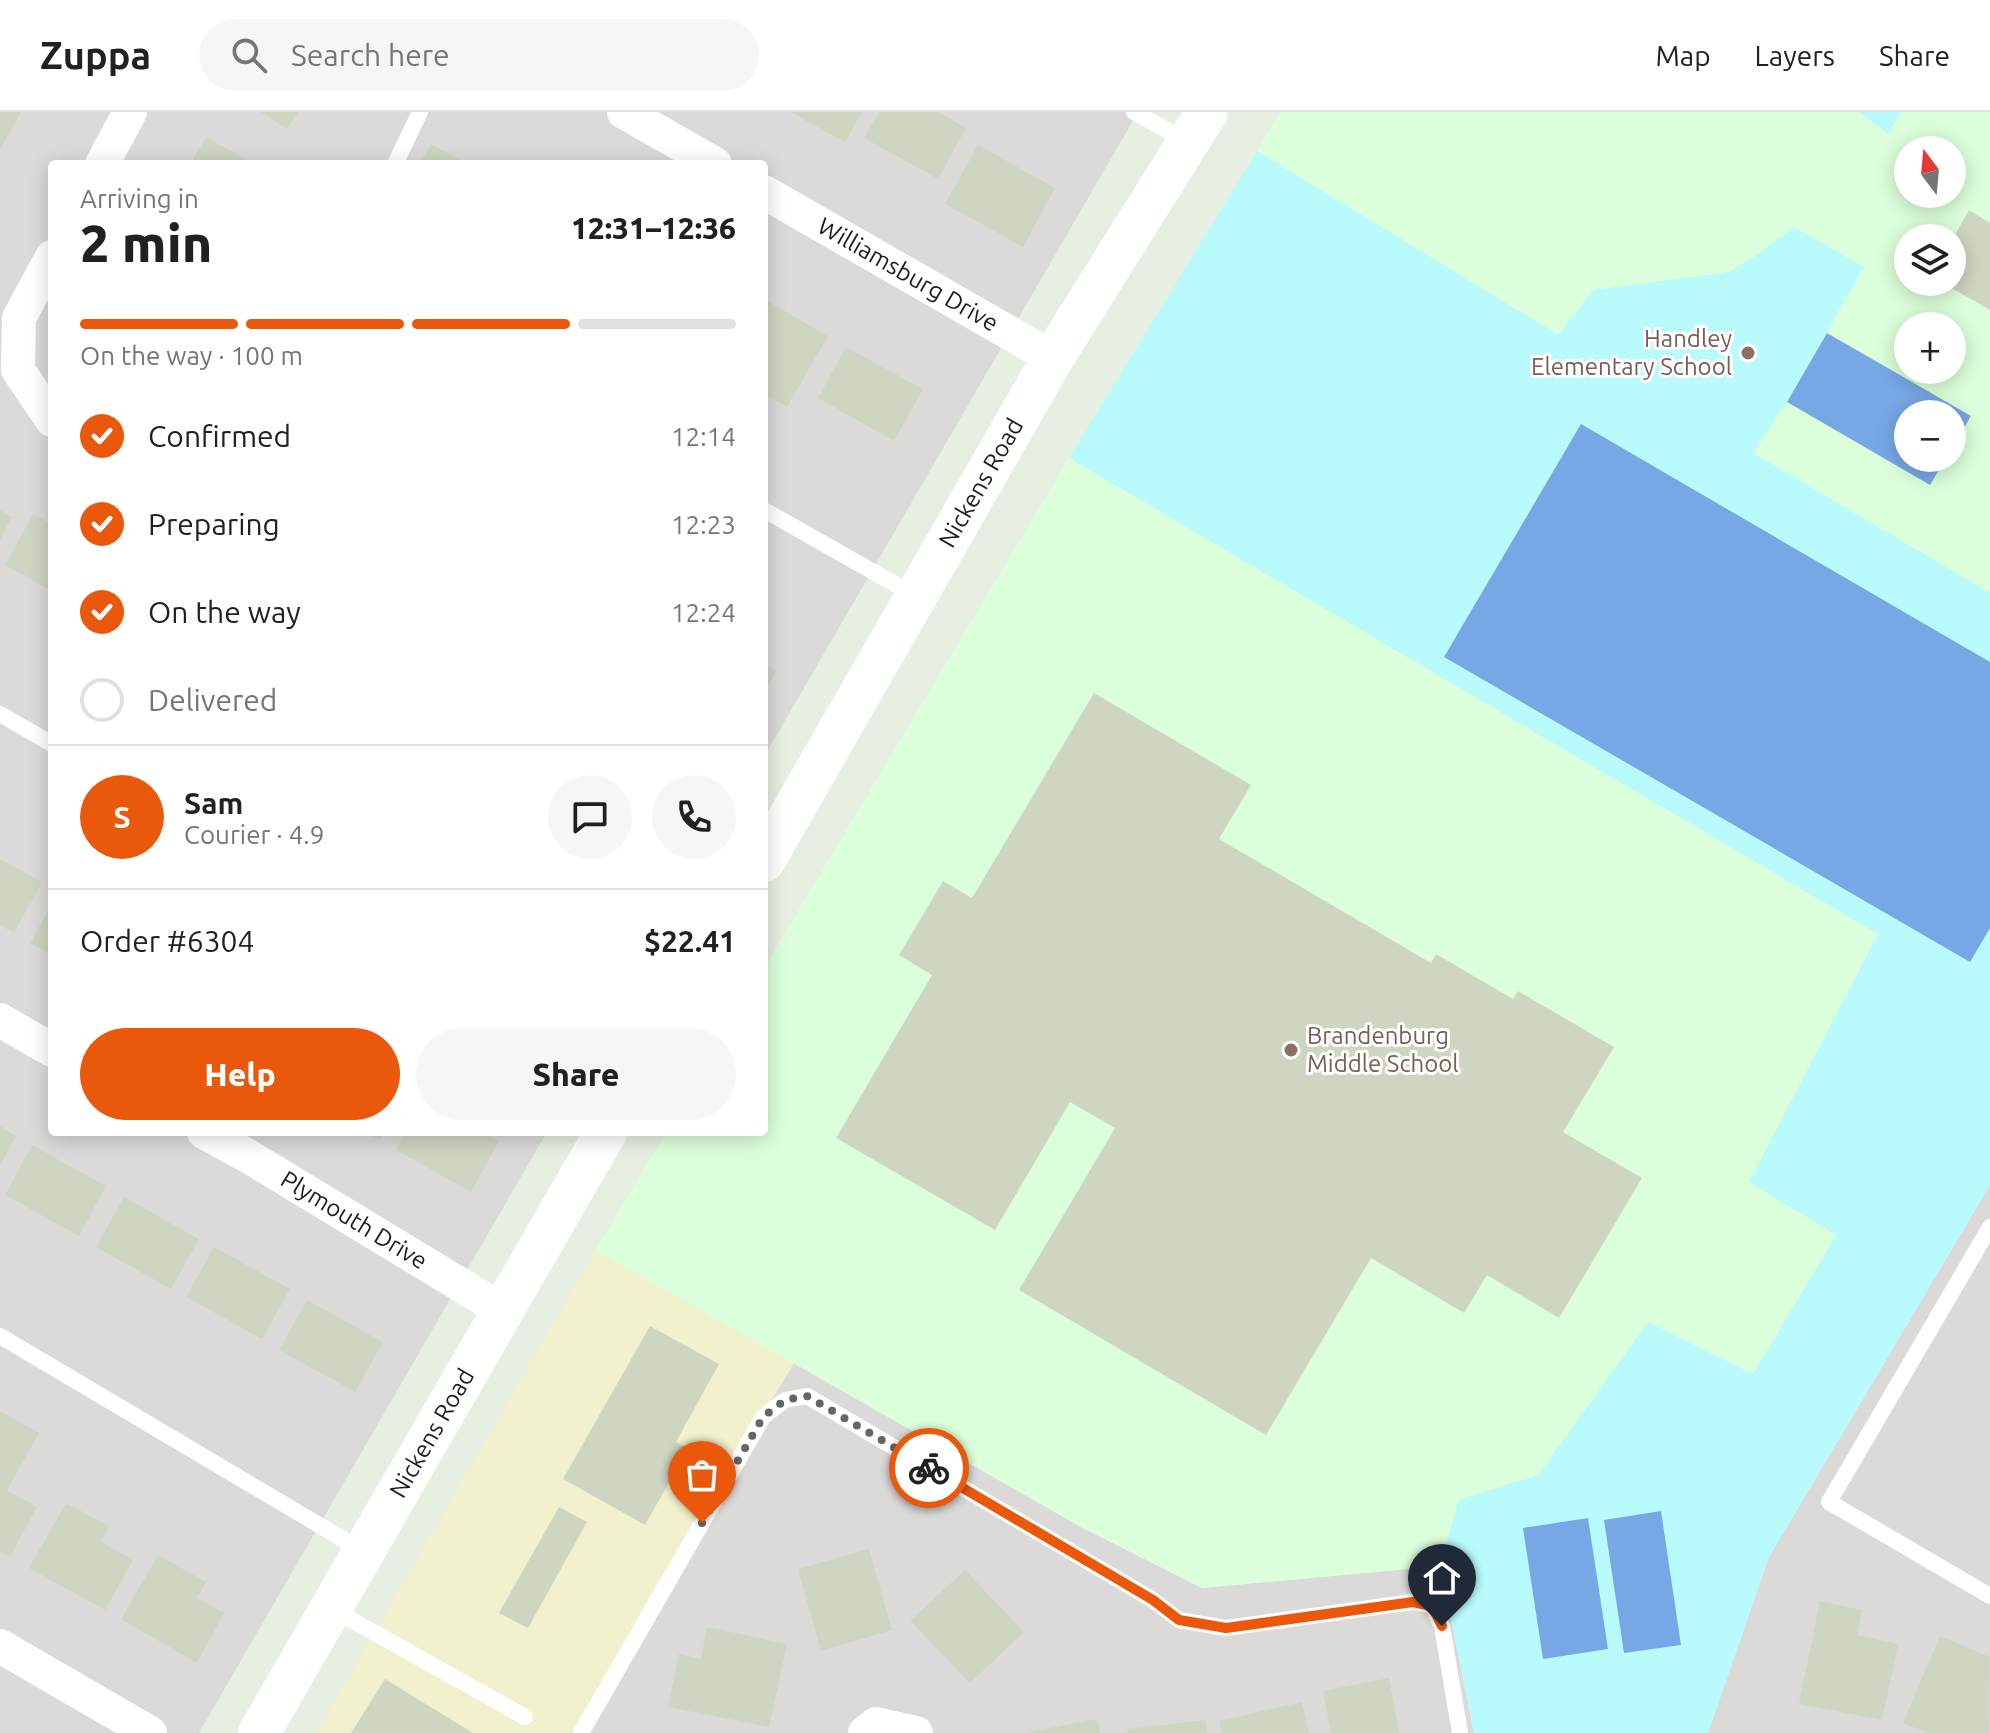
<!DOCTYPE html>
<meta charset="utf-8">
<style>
body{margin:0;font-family:Ubuntu,sans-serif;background:#f6f6f6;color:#202124;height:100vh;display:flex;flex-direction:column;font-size:30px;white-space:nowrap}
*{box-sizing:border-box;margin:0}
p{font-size:26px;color:#757577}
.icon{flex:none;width:44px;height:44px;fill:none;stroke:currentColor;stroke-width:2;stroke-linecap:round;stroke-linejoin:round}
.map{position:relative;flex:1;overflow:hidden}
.drawer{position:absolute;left:48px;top:48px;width:720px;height:976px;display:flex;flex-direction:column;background:#fff;border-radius:8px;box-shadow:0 4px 20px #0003}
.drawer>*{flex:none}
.needle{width:52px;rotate:344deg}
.tools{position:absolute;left:1894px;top:24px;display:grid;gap:16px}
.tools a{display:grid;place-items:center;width:72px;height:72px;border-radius:50%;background:#fff;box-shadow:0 4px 20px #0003;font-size:40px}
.pin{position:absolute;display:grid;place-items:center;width:68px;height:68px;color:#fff;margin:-82px -34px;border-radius:50% 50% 50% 0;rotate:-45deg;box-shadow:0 0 8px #0007}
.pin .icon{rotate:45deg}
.courier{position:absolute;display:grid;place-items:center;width:80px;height:80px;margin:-40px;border:6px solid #ea580c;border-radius:50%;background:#fff;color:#222;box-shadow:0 2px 10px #0007}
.head em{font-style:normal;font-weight:800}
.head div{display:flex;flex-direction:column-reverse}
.head{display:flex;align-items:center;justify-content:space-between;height:136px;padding:0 32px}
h1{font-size:52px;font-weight:800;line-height:60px}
.bar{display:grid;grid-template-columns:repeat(4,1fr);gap:12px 8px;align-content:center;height:96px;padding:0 32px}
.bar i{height:10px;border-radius:6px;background:#e0e0e0}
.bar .on{background:#ea580c}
.bar p{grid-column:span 4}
.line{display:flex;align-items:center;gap:20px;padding:0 32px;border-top:2px solid #e0e0e0}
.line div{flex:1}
.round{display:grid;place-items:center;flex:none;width:84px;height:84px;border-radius:42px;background:#f6f6f6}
ol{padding:0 32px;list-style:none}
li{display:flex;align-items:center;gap:24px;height:88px}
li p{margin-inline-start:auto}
li .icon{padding:8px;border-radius:50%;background:#ea580c;color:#fff;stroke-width:4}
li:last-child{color:#757577}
li i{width:44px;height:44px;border:4px solid #e0e0e0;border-radius:50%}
.button{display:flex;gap:16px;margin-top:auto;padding:16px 32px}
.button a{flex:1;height:92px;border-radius:48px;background:#ea580c;color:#fff;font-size:32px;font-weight:800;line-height:92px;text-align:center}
.button a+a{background:#f6f6f6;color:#202124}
header{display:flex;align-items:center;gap:48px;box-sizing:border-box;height:112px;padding:0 40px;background:#fff;border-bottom:2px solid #e0e0e0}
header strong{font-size:38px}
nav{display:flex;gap:44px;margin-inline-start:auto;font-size:28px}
.search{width:560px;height:72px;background:#f6f6f6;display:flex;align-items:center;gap:20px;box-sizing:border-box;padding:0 28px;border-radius:44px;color:#757577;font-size:30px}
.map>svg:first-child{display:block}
</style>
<header>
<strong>Zuppa</strong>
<div class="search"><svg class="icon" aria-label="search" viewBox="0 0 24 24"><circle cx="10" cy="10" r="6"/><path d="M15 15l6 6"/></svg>Search here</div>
<nav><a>Map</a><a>Layers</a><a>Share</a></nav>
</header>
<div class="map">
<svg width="1990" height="1621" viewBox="0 0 1990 1621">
<rect width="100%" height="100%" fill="#e6efe1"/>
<path fill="#dbdad9" d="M0 0H1138L764 645V52H52V1020H547L199 1621H0Z
M1990 1073V1621H1708L1769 1445Z
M794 1251 1079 1414 1202 1476 1440 1454 1474 1621H572Z"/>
<path fill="#f1f1ce" d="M595 1138 794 1251 572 1621H316Z"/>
<path fill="#dbffda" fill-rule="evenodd" d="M1280 0H1990V481L1753 341 1257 39ZM1908 38H1952V82H1908ZM1908 126H1952V170H1908ZM1908 214H1952V258H1908ZM1908 302H1952V346H1908Z
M1069 346 1878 822 1749 1070 1836 1123 1753 1262 1648 1210 1538 1363 1459 1388 1440 1454 1202 1476 1079 1414 595 1138 666 1020H764V856Z"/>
<path fill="#b9fbfd" d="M1859 0H1902L1888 22Z
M1257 39 1558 223 1593 178 1729 160 1755 144 1794 115 1864 155 1787 290 1753 341 1990 481V1073L1769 1445 1708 1621H1474L1440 1454 1459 1388 1538 1363 1648 1210 1753 1262 1836 1123 1749 1070 1878 822 1069 346Z"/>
<path fill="#78a7e5" d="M1827 221 1971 304 1952 336V302H1908V346H1946L1930 373 1787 290Z
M1581 312 1990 550V816L1970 850 1444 545Z
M1661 1399 1681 1533 1624 1541 1604 1408Z
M1588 1406 1608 1537 1543 1547 1523 1416Z"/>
<path fill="#ced6c1" d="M0 0H21L0 38Z
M261 0H298L287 17Z
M790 0H862L845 30Z
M879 0H939L966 16 938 67 864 26Z
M206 25 254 52H190Z
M431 32 467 52H420Z
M978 33 1055 76 1023 135 945 92Z
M1969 98 1990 111V198L1941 170H1952V128Z
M764 187 828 224 787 295 764 282Z
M846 235 923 277 894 329 818 286Z
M0 398 12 405 0 428Z
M33 402 52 412V479L5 453Z
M764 551 777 558 764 581Z
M1094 581 1251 673 1219 727 1431 851 1436 842 1513 887 1518 879 1614 935 1563 1020 1642 1066 1559 1206 1487 1163 1464 1201 1371 1146 1266 1323 1019 1178 1115 1016 1070 990 995 1118 836 1026 932 863 899 843 943 769 972 786Z
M0 747 42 770 14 821 0 813Z
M52 792V843L30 831Z
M0 1014 16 1024 0 1053Z
M365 1020H385L380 1028Z
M406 1020H482L499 1029 471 1080 396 1038Z
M32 1033 106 1074 79 1124 5 1083Z
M124 1085 199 1127 171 1177 96 1135Z
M214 1135 290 1177 262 1227 186 1185Z
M307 1188 383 1230 355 1280 279 1238Z
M650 1214 719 1252 676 1330 688 1337 645 1413 563 1367Z
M0 1299 39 1321 7 1378 37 1395 10 1445 0 1439Z
M66 1391 109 1414 101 1430 133 1448 105 1498 29 1456Z
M559 1395 587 1410 528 1516 499 1501Z
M869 1437 892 1518 821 1539 798 1457Z
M158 1443 206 1470 197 1486 224 1501 197 1551 121 1507Z
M965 1458 1024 1520 970 1571 910 1509Z
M1820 1489 1862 1498 1857 1523 1898 1532 1882 1608 1799 1592Z
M707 1515 787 1532 769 1615 668 1595 679 1542 701 1547Z
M1940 1524 1990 1545 1989 1621H1928L1903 1611Z
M1389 1566 1399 1621H1331L1323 1579Z
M385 1567 473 1621H351Z
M1302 1590 1309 1621H1222L1219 1609Z
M1097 1607 1100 1621H1030L1029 1620Z
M1206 1608 1207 1621H1128L1127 1617Z"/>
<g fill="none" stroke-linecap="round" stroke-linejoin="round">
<path stroke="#fff" stroke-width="16" d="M1134 0 1188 30
M395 52 420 0
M764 398 916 484
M0 602 52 632
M1990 1115 1829 1390 1990 1484
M0 1224 363 1439
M332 1497 525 1605
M581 1621 763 1305 785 1288 807 1284 1153 1488 1179 1508 1226 1516 1413 1490 1432 1494 1442 1514 1460 1621"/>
<g stroke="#fff" stroke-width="34">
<path d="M624 0 715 52"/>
<path d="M102 52 130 0"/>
<path id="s1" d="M764 80 1053 246"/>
<path d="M52 145 19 206 18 258 52 308"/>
<path d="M0 908 52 938"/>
<path id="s2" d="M204 1020 248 1044 502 1198"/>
<path d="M0 1534 150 1621"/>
<path d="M865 1621 876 1612 916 1621"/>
</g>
<g stroke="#fff" stroke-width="42">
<path id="s3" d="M764 749 1053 246 1207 0"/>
<path id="s4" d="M259 1621 606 1020"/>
</g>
</g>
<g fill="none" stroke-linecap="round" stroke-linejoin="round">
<path stroke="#636661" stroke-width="8" stroke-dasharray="0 14.4" d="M702 1411 763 1305 785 1288 807 1284 929 1356"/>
<path stroke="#ea580c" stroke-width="10" d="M929 1356 1153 1488 1179 1508 1226 1516 1413 1490 1432 1494 1442 1514"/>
</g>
<g fill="#8d6e63" stroke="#fff" stroke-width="3">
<circle cx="1748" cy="241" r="8"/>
<circle cx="1291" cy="938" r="8"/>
</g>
<g text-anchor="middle" stroke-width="6" stroke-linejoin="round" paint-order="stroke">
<g font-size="24" fill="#1c1c1c" stroke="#fff">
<text dy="8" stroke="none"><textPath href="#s1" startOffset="166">Williamsburg Drive</textPath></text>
<text dy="8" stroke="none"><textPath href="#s3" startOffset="436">Nickens Road</textPath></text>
<text dy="8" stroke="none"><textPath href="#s2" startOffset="174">Plymouth Drive</textPath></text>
<text dy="8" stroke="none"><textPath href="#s4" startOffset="346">Nickens Road</textPath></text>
</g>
<g font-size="24" fill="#785e54" stroke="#fff" text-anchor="end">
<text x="1732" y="235">Handley<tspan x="1732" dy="28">Elementary School</tspan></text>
<text x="1307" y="932" text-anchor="start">Brandenburg<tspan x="1307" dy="28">Middle School</tspan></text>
</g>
</g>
</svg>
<div class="tools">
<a><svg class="needle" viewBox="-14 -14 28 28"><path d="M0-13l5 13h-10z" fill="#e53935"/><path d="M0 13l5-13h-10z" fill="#757577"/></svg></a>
<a><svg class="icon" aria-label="layers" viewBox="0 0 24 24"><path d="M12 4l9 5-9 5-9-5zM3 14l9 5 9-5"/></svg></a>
<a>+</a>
<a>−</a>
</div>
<div class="pin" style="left:702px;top:1411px;background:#ea580c"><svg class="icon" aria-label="bag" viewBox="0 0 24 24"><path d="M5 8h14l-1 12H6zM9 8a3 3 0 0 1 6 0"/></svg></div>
<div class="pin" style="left:1442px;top:1514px;background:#1f2937"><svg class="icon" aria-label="home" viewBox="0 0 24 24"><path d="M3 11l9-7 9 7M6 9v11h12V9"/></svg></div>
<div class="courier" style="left:929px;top:1356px"><svg class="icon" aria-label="bike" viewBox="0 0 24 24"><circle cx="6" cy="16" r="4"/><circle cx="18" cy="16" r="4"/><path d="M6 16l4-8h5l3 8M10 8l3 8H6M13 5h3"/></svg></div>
<section class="drawer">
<div class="head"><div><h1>2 min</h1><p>Arriving in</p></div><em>12:31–12:36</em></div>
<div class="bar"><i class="on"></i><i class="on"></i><i class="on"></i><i></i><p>On the way · 100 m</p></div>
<ol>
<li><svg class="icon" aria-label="check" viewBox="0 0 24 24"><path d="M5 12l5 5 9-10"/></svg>Confirmed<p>12:14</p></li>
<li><svg class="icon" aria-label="check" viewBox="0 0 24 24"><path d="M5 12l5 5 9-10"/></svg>Preparing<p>12:23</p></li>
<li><svg class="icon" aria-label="check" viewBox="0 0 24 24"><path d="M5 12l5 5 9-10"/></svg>On the way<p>12:24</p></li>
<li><i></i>Delivered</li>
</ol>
<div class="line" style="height:144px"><b class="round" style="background:#ea580c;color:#fff">S</b><div><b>Sam</b><p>Courier · 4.9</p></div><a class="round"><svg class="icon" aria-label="chat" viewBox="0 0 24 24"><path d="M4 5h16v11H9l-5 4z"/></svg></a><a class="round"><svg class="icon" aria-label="phone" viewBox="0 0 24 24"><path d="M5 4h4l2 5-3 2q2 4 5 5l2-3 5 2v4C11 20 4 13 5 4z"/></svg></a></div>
<div class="line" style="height:104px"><div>Order #6304</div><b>$22.41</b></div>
<div class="button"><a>Help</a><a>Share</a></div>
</section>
</div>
